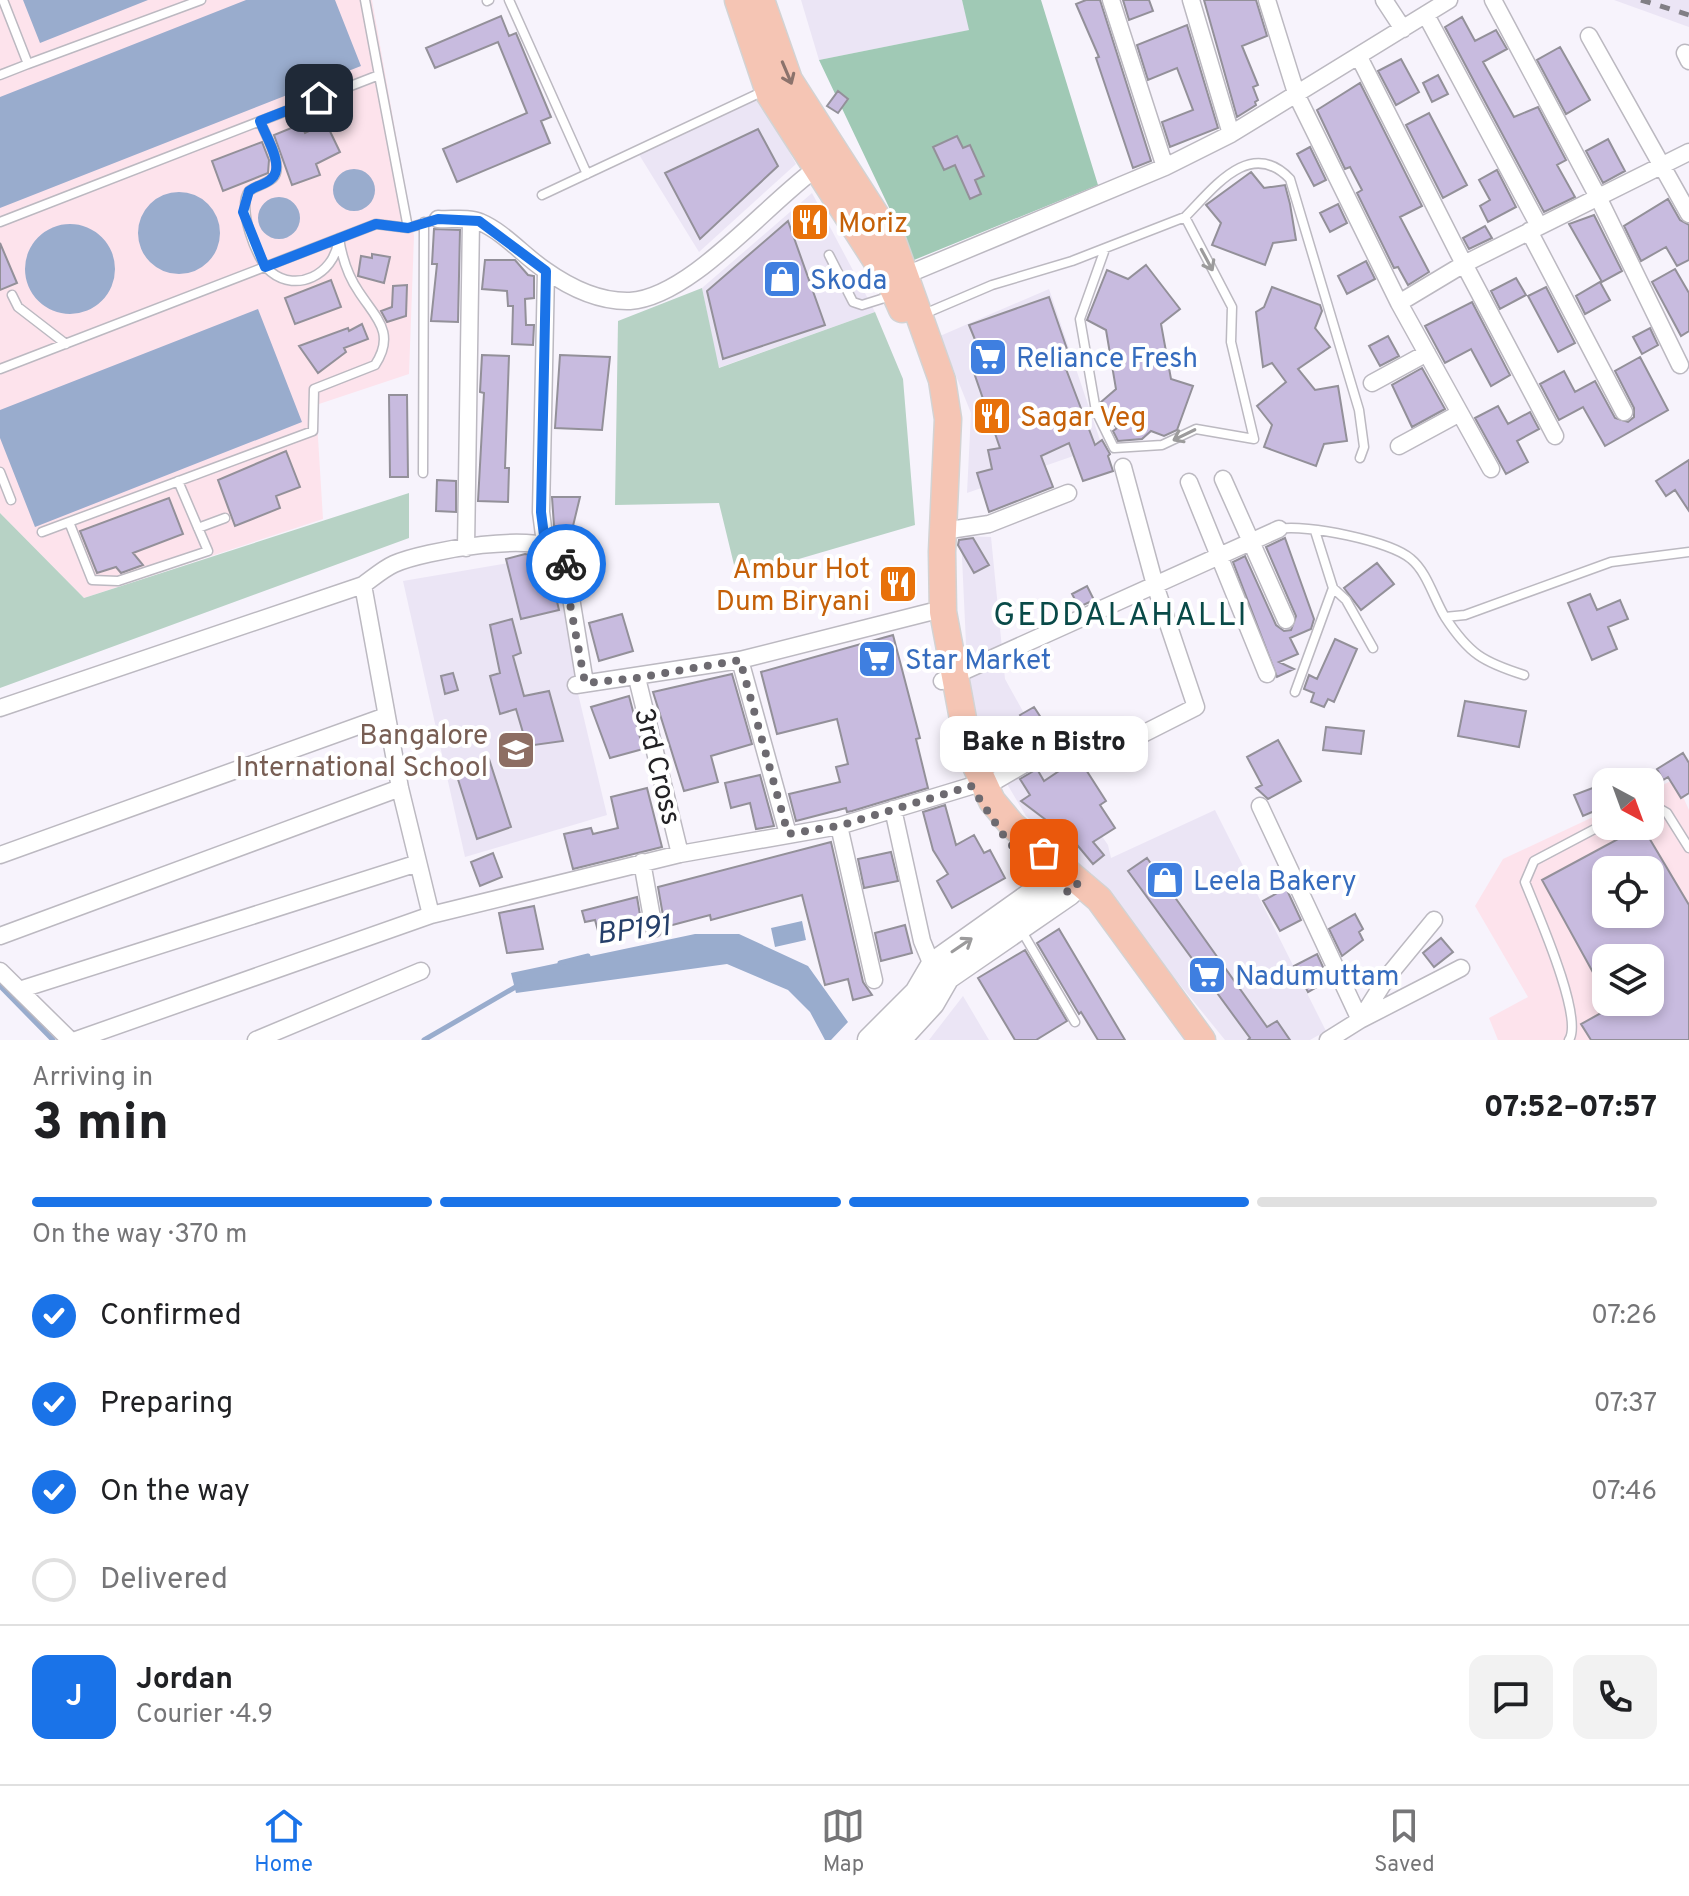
<!DOCTYPE html>
<meta charset="utf-8">
<style>
body{margin:0;font-family:Overpass,sans-serif;background:#f2f2f2;color:#202124;height:100vh;display:flex;flex-direction:column;font-size:30px;white-space:nowrap}
*{box-sizing:border-box;margin:0}
p{font-size:26px;color:#757577}
.icon{flex:none;width:44px;height:44px;fill:none;stroke:currentColor;stroke-width:2;stroke-linecap:round;stroke-linejoin:round}
.map{position:relative;height:1040px;overflow:hidden}
.sheet{display:flex;flex-direction:column;background:#fff;flex:1}
.sheet>*{flex:none}
.needle{width:52px;rotate:139deg}
.tools{position:absolute;left:1592px;top:768px;display:grid;gap:16px}
.tools a{display:grid;place-items:center;width:72px;height:72px;border-radius:16px;background:#fff;box-shadow:0 4px 12px #0003;font-size:40px}
.pin{position:absolute;display:grid;place-items:center;width:68px;height:68px;color:#fff;margin:-34px;border-radius:16px;box-shadow:0 4px 12px #0006}
.courier{position:absolute;display:grid;place-items:center;width:80px;height:80px;margin:-40px;border:6px solid #1a73e8;border-radius:50%;background:#fff;color:#222;box-shadow:0 2px 10px #0007}
.bubble{position:absolute;height:56px;border-radius:16px;background:#fff;box-shadow:0 4px 12px #0003;font-size:26px;font-weight:800;line-height:56px;text-align:center}
.overview em{font-style:normal;font-weight:800}
.overview div{display:flex;flex-direction:column-reverse}
.overview{display:flex;align-items:center;justify-content:space-between;height:136px;padding:0 32px}
h1{font-size:52px;font-weight:800;line-height:60px}
.bar{display:grid;grid-template-columns:repeat(4,1fr);gap:12px 8px;align-content:center;height:96px;padding:0 32px}
.bar i{height:10px;border-radius:6px;background:#e0e0e0}
.bar .on{background:#1a73e8}
.bar p{grid-column:span 4}
.line{display:flex;align-items:center;gap:20px;padding:0 32px;border-top:2px solid #e0e0e0}
.line div{flex:1}
.round{display:grid;place-items:center;flex:none;width:84px;height:84px;border-radius:16px;background:#f2f2f2}
ol{padding:0 32px;list-style:none}
li{display:flex;align-items:center;gap:24px;height:88px}
li p{margin-inline-start:auto}
li .icon{padding:8px;border-radius:50%;background:#1a73e8;color:#fff;stroke-width:4}
li:last-child{color:#757577}
li i{width:44px;height:44px;border:4px solid #e0e0e0;border-radius:50%}
.tabs{display:flex;justify-content:space-around;align-items:center;height:112px;border-top:2px solid #e0e0e0;background:#fff;font-size:22px;color:#757577}
.tabs a{display:grid;justify-items:center;gap:4px}
.tabs .on{color:#1a73e8}
.map>svg:first-child{display:block}
</style>
<div class="map">
<svg width="1689" height="1040" viewBox="0 0 1689 1040">
<rect width="100%" height="100%" fill="#f7f3fc"/>
<path fill="#ebe5f5" d="M801 0H962L970 30 819 60Z
M1614 0H1689V27Z
M755 90 796 164 699 252 635 148Z
M812 193 875 312 718 368 702 288Z
M1049 289 1102 446 967 493 971 413 940 336Z
M961 536 991 537 1005 679 1051 762 1108 845 1111 858 1215 810 1326 1031 1310 1040H1225L1089 873 1026 816 987 750 968 687Z
M556 555 576 685 607 815 465 857 403 581Z
M963 996 989 1040H929Z"/>
<path fill="#fde3ec" fill-rule="evenodd" d="M0 0H372L414 236 409 374 316 405 323 519 84 598 0 513Z
M1675 779 1689 810V1040H1498L1489 1018 1528 997 1475 906 1503 859 1606 811V826H1650V791ZM1606 870H1650V914H1606ZM1606 958H1650V1002H1606Z"/>
<path fill="#b7d2c5" d="M702 288 719 368 875 312 903 379 915 525 737 577 719 503 615 505 618 321Z
M409 493V538L0 688V513L84 598Z"/>
<path fill="#a0c9b5" d="M962 0H1041L1098 185 914 260 819 60 969 30Z"/>
<path fill="#99accd" d="M23 0H148L40 43Z
M246 0H335L361 66 0 208V97Z
M333 190a21 21 0 1 1 42 0a21 21 0 1 1-42 0Z
M138 233a41 41 0 1 1 82 0a41 41 0 1 1-82 0Z
M258 218a21 21 0 1 1 42 0a21 21 0 1 1-42 0Z
M25 269a45 45 0 1 1 90 0a45 45 0 1 1-90 0Z
M258 309 302 422 35 527 0 438V410Z
M802 921 806 940 775 947 771 928Z
M695 934H739L808 966 848 1022 831 1040H825L810 1012 788 990 727 964 516 993 511 973Z"/>
<g fill="none" stroke-linecap="round" stroke-linejoin="round">
<path stroke="#99accd" stroke-width="5" d="M560 963 588 956
M0 986 53 1040
M424 1040 519 985"/>
</g>
<path fill="#c8bbdf" stroke="#939099" stroke-width="2" fill-rule="evenodd" d="M1086 0H1100L1151 161 1133 168 1096 58 1099 57 1076 4Z
M1123 0H1149L1153 11 1129 20Z
M1204 0H1256L1267 36 1242 46 1258 85 1253 87 1258 100 1255 102 1256 105 1237 117Z
M501 16 509 36 516 33 551 117 541 121 550 143 457 182 443 149 527 113 498 42 435 68 426 48Z
M1462 17 1475 41 1496 30 1507 49 1483 62 1514 117 1538 107 1566 160 1557 165 1575 197 1544 212 1445 27Z
M1187 25 1218 128 1170 147 1162 122 1193 110 1177 68 1148 80 1137 45Z
M1560 47 1590 100 1566 114 1537 60Z
M1401 59 1419 92 1396 105 1378 71Z
M1438 75 1448 94 1432 102 1423 83Z
M1360 83 1422 206 1400 217 1429 272 1408 285 1398 267 1394 268 1357 193 1362 190 1350 167 1345 169 1317 110Z
M838 91 848 99 838 113 827 106Z
M1429 113 1467 185 1443 198 1406 125Z
M326 123 340 152 316 164 320 175 292 185 274 135 301 124 305 133Z
M758 129 778 166 700 239 665 173Z
M957 136 963 148 970 145 984 176 975 180 981 194 970 199 955 165 944 170 933 147Z
M1608 139 1625 171 1603 183 1586 151Z
M262 142 269 160 268 173 223 191 212 161Z
M1310 147 1326 180 1314 186 1297 154Z
M1497 170 1516 207 1488 222 1480 206 1490 200 1479 180Z
M1251 172 1264 188 1285 185 1290 204 1296 240 1273 243 1265 265 1212 245 1221 223 1206 205Z
M1668 199 1680 220 1689 225V260L1677 266 1666 247 1641 261 1624 226Z
M1338 204 1347 223 1330 232 1320 213Z
M1594 215 1622 271 1602 282 1569 224Z
M788 221 825 325 723 359 707 291Z
M1485 226 1492 238 1469 249 1463 238Z
M434 229 460 230 458 322 431 321 437 264H432Z
M0 243 17 283 0 290Z
M372 254 390 257 384 283 358 276 361 256 372 258Z
M485 260H515L528 275 534 276V298L525 299 526 325H534L533 345 512 344 513 306H508L507 291 482 289Z
M1366 261 1375 279 1347 294 1338 276Z
M1146 265 1180 309 1161 324 1171 379 1193 386 1177 430 1164 436 1151 431 1142 439 1118 441 1113 431 1117 428 1105 414 1101 402 1116 389 1106 330 1087 320 1107 270 1128 279Z
M1675 269 1689 293V331L1681 336 1652 282Z
M1516 278 1526 295 1500 309 1491 291Z
M331 280 341 307 295 324 285 298Z
M1600 282 1610 300 1585 314 1576 296Z
M407 285 406 316 387 322 381 311 392 307 393 286Z
M1272 287 1320 305 1322 311 1315 328 1330 347 1298 369 1315 390 1338 386 1347 441 1324 444 1316 466 1264 447 1272 425 1257 406 1286 382 1272 363 1263 367 1256 312 1264 307Z
M1546 287 1575 343 1558 352 1528 296Z
M1049 297 1067 349 1061 356 1095 445 1102 440 1110 454 1108 456 1113 471 1083 481 1069 443 1041 456 1053 487 989 512 977 473 992 469 988 450 1000 448 971 364 983 359 969 325Z
M1472 302 1510 375 1491 386 1471 349 1445 363 1425 326Z
M362 324 368 339 344 348 346 352 318 373 299 346 348 328 349 331Z
M1650 328 1658 345 1642 354 1633 337Z
M1388 336 1399 356 1380 366 1369 346Z
M482 355 509 356 505 468H509L508 502 478 501 484 393 480 392Z
M560 355 610 357 602 430 555 428Z
M1640 357 1668 410 1605 446 1583 407 1559 420 1540 384 1564 371 1575 392 1595 381 1615 418 1628 422 1634 417V408L1615 371Z
M1422 368 1445 409 1412 427 1392 385Z
M389 395H407L408 477H390Z
M1498 406 1508 424 1530 412 1539 429 1517 441 1528 462 1506 474 1475 418Z
M286 451 300 487 276 496 280 508 235 526 218 480Z
M1689 460V511L1675 490 1666 496 1656 481Z
M437 480 456 481V512L436 511Z
M552 497H580L573 526H554Z
M169 498 183 534 133 553 143 565 121 573 116 567 97 573 80 531Z
M973 538 989 565 974 573 958 545 959 540Z
M1285 538 1314 619 1311 629 1290 638 1298 654 1279 662 1294 669 1277 677 1233 562 1245 556 1276 625 1284 631 1291 630 1296 616 1266 547Z
M525 554 547 558 559 610 521 619 506 559Z
M1377 563 1394 584 1361 610 1344 588Z
M1087 586 1094 600 1079 607 1072 594Z
M1590 594 1597 610 1620 600 1628 619 1608 627 1617 649 1592 660 1568 603Z
M622 614 633 651 599 661 589 623Z
M512 619 521 653 513 656 524 696 549 691 563 741 527 746 516 709 500 714 490 676 500 673 490 625Z
M893 635 920 738 916 739 928 788 852 811 847 812 846 808 796 821 789 794 840 782 836 767 848 764 837 719 777 734 761 672Z
M1335 639 1357 649 1334 702 1328 699 1324 707 1311 702 1314 693 1304 689 1309 675 1317 679Z
M453 673 458 690 445 694 441 676Z
M732 674 752 744 711 756 718 782 684 791 653 692Z
M629 696 643 749 610 758 591 707Z
M1465 701 1526 711 1519 747 1458 736Z
M1034 707 1051 733 1001 765 992 753 1028 729 1020 715Z
M1326 727 1364 731 1361 754 1323 750Z
M1067 740 1106 801 1100 805 1115 828 1093 842 1104 855 1093 864 1078 846 1073 850 1060 835 1055 839 1042 823 1046 820 1021 801 1030 795 1020 779 1037 769 1044 781 1065 767 1054 749Z
M1278 740 1301 781 1268 799 1256 788 1262 785 1247 757Z
M1683 753 1689 763V793L1681 798 1668 777 1663 780 1657 769Z
M489 759 511 827 477 839 455 770Z
M760 775 774 826 756 829 750 803 731 808 725 783Z
M1606 783V806L1583 816 1574 795Z
M647 788 662 847 573 869 564 834 591 828 593 834 618 828 611 797Z
M945 805 956 845 974 835 984 853 990 850 1005 878 952 908 937 881 948 874 933 850 923 812Z
M1642 826 1689 905V1040H1591L1581 1024 1612 1007 1610 1002H1650V958H1606V996L1542 880ZM1606 870H1650V914H1606Z
M831 842 863 982 872 995 853 1000 848 979 825 985 802 895 711 920 710 915 665 927 658 887Z
M891 852 898 881 864 888 858 859Z
M493 853 502 877 480 886 471 862Z
M1147 858 1267 1027 1277 1021 1290 1040H1248L1250 1038 1128 871Z
M1286 888 1301 920 1280 931 1263 901Z
M637 897 642 927 600 938 595 920 585 922 582 911Z
M534 906 543 949 507 953 499 913Z
M1355 914 1363 929 1359 932 1363 940 1342 956 1329 929Z
M905 925 912 953 881 961 875 933Z
M1059 929 1125 1040H1098L1081 1012 1079 1014 1037 943Z
M1441 938 1453 952 1434 967 1423 953Z
M1025 950 1067 1021 1036 1040H1015L978 978Z
M1317 954 1329 980 1308 992 1294 966Z"/>
<g fill="none" stroke-linecap="round" stroke-linejoin="round">
<defs>
<path id="service" d="M3 0 28 64 201 0
M509 0 587 174
M487 1 489 0
M0 75 28 64
M379 75 408 228
M260 121C265 135 285 166 273 178 266 184 256 186 249 191 237 207 256 260 271 272 297 293 333 274 338 243
M542 195 766 90
M1185 217C1213 189 1250 137 1290 179L1359 410 1364 447 1360 458
M0 222 379 75 365 0
M829 255 853 302 862 305 894 295
M12 295 18 307 66 344
M924 314 992 285 1072 261 1185 217 1232 307 1231 342 1254 439 1196 429 1162 445 1114 448 1096 411 1080 319 1105 249
M0 369 376 224 408 228 438 219
M0 472 11 500
M423 473 424 222
M69 522 92 580 118 581 208 551 178 481
M198 528 225 518
M1279 529C1306 524 1391 541 1411 559 1427 572 1434 599 1445 617L1465 615 1611 562 1689 552
M42 532 313 431 314 389 375 365C396 333 376 318 359 292 348 276 342 258 339 238
M1333 588 1346 600 1373 648
M1445 617C1469 654 1483 662 1524 675
M1295 692 1333 588 1315 531
M1650 803 1667 813 1689 848
M1020 928 1075 1022
M1569 1040C1584 1017 1536 910 1525 882L1534 861 1606 823"/>
<path id="minor" d="M1111 0 1165 167
M1191 0 1231 134
M1267 0 1297 96 1399 303 1464 264 1359 57
M1384 0 1403 29
M1493 0 1598 197 1680 365
M1426 15 1539 226
M1589 36 1689 214
M1685 53 1689 61
M438 219C450 220 469 217 480 222 504 232 524 256 545 270 569 287 599 302 630 301 691 297 767 203 818 167
M1529 231 1624 412
M899 278 1165 167 1231 134 1449 0
M1399 303 1491 469
M1372 383 1427 353
M1555 436 1464 264 1689 152
M1399 446 1460 413
M1223 479 1286 620
M1189 482 1267 674
M943 531 989 524 1068 493
M545 543 541 512 546 271
M466 548 471 220
M363 585 400 788 431 915
M740 660 788 834
M637 678 680 854
M942 681 1279 529
M576 685 740 660 930 612H943
M0 708 363 585C373 578 383 569 394 564 422 551 544 529 564 555L585 683
M1113 749 1196 707 1155 585 1123 467
M985 787 1040 755
M1260 806 1360 1020 1461 968
M893 809 922 941 929 958
M839 826 874 980
M0 855 386 716
M642 862 654 929
M0 936 400 788
M0 971 70 1040
M19 990 418 863
M76 1040 431 915 680 854 839 826 971 786
M256 1040 421 971
M1328 1040 1360 1020 1388 976 1434 920"/>
<path id="secondary" d="M870 1040 917 993 934 964 1065 871
M898 1040 932 1003 947 977 1069 893 1079 882"/>
<path id="primary" d="M738 0 770 95 890 282 902 309
M761 0 789 80 893 242 942 380 948 419 942 552 943 612 969 751 992 801 1012 825 1099 899 1202 1040"/>
</defs>
<use href="#service" stroke="#bcb9c1" stroke-width="11"/>
<use href="#minor" stroke="#bcb9c1" stroke-width="19"/>
<use href="#secondary" stroke="#bcb9c1" stroke-width="27"/>
<use href="#primary" stroke="#d3d3d3" stroke-width="29"/>
<use href="#service" stroke="#fff" stroke-width="8"/>
<use href="#minor" stroke="#fff" stroke-width="16"/>
<use href="#secondary" stroke="#fff" stroke-width="24"/>
<use href="#primary" stroke="#f5c5b4" stroke-width="26"/>
<path stroke="#817f85" stroke-width="5" stroke-dasharray="10 10" stroke-linecap="butt" d="M1641 0 1689 15"/>
</g>
<defs><path id="oneway-shaft" d="M-6 0H5M1.5-3L5.5 0L1.5 3" fill="none" stroke-width="1.6" stroke-linecap="round" stroke-linejoin="round" transform="scale(2)"/></defs>
<use stroke="#8c736c" href="#oneway-shaft" transform="translate(787 73) rotate(67)"/>
<g stroke="#9c9b9c">
<use href="#oneway-shaft" transform="translate(1207 260) rotate(62)"/>
<use href="#oneway-shaft" transform="translate(1184 435) rotate(154)"/>
<use href="#oneway-shaft" transform="translate(962 945) rotate(-34)"/>
</g>
<g fill="none" stroke-linecap="round" stroke-linejoin="round">
<path stroke="#6d6a70" stroke-width="8" stroke-dasharray="0 14.4" d="M566 564 567 588 585 683 637 678 740 660 788 834 839 826 971 786 1008 842 1069 893 1079 882 1044 853"/>
<path stroke="#1a73e8" stroke-width="10" d="M319 98 260 121C265 135 285 166 272 178 266 185 256 185 249 191L243 212 265 267 376 224 408 228 438 219 479 221 546 271 541 512 545 543 561 550 566 564"/>
</g>
<defs>
<symbol id="restaurant-square" viewBox="-11 -11 22 22"><rect x="-9" y="-9" width="18" height="18" rx="4" fill="#e8710a" stroke="#fff"/><path d="M-5-6h1v4h1v-4h1v4h1v-4h1v5L-1.5 .5V6h-2V.5L-5-1ZM5-6V6H3V1.5H1.5Q1.5-4 5-6Z" fill="#fff"/></symbol>
<symbol id="shop-square" viewBox="-11 -11 22 22"><rect x="-9" y="-9" width="18" height="18" rx="4" fill="#3f7fe0" stroke="#fff"/><path d="M-5-2.5h2.3a2.7 3.5 0 0 1 5.4 0H5L5.5 6h-11ZM-1.5-2.5h3a1.5 2.3 0 0 0-3 0Z" fill="#fff"/></symbol>
<symbol id="supermarket-square" viewBox="-11 -11 22 22"><rect x="-9" y="-9" width="18" height="18" rx="4" fill="#3f7fe0" stroke="#fff"/><path d="M-6-5.5h2.5l.6 2H6L4.5 2H-2.5L-4.4-4H-6ZM-1.5 3.2a1.3 1.3 0 1 0 .1 0ZM3 3.2a1.3 1.3 0 1 0 .1 0Z" fill="#fff"/></symbol>
<symbol id="school-square" viewBox="-11 -11 22 22"><rect x="-9" y="-9" width="18" height="18" rx="4" fill="#8d6e63" stroke="#fff"/><path d="M0-5L7-2L0 1L-7-2ZM-4 1L0 2.5L4 1V4Q0 6-4 4Z" fill="#fff"/></symbol>
</defs>
<g fill-rule="evenodd">
<use href="#restaurant-square" x="788" y="200" width="44" height="44"/>
<use href="#shop-square" x="760" y="257" width="44" height="44"/>
<use href="#supermarket-square" x="966" y="335" width="44" height="44"/>
<use href="#restaurant-square" x="970" y="394" width="44" height="44"/>
<use href="#restaurant-square" x="876" y="562" width="44" height="44"/>
<use href="#supermarket-square" x="855" y="637" width="44" height="44"/>
<use href="#school-square" x="494" y="728" width="44" height="44"/>
<use href="#shop-square" x="1143" y="858" width="44" height="44"/>
<use href="#supermarket-square" x="1185" y="953" width="44" height="44"/>
</g>
<g text-anchor="middle" stroke-width="8" stroke-linejoin="round" paint-order="stroke">
<g font-size="28" fill="#c56008" stroke="#fff" text-anchor="start">
<text x="838" y="232">Moriz</text>
<text x="1020" y="426">Sagar Veg</text>
<text x="870" y="578" text-anchor="end">Ambur Hot<tspan x="870" dy="32">Dum Biryani</tspan></text>
</g>
<g font-size="28" fill="#366cbe" stroke="#fff" text-anchor="start">
<text x="810" y="289">Skoda</text>
<text x="1016" y="367">Reliance Fresh</text>
<text x="905" y="669">Star Market</text>
<text x="1193" y="890">Leela Bakery</text>
<text x="1235" y="985">Nadumuttam</text>
</g>
<g font-size="28" fill="#785e54" stroke="#fff" text-anchor="end">
<text x="488" y="744">Bangalore<tspan x="488" dy="32">International School</tspan></text>
</g>
<g font-size="28" fill="#222124" stroke="#fff">
<text transform="translate(659 766) rotate(76)" y="10">3rd Cross</text>
</g>
<g font-size="30" font-style="italic" fill="#253f6a" stroke="#fff">
<text transform="translate(633 929) rotate(-7)" y="10">BP191</text>
</g>
<g font-size="32" letter-spacing="2" fill="#094a48" stroke="#fff">
<text x="1121" y="625">GEDDALAHALLI</text>
</g>
</g>
</svg>
<div class="tools">
<a><svg class="needle" viewBox="-14 -14 28 28"><path d="M0-13l5 13h-10z" fill="#e53935"/><path d="M0 13l5-13h-10z" fill="#757577"/></svg></a>
<a><svg class="icon" aria-label="locate" viewBox="0 0 24 24"><circle cx="12" cy="12" r="6"/><path d="M12 2v4M12 18v4M2 12h4M18 12h4"/></svg></a>
<a><svg class="icon" aria-label="layers" viewBox="0 0 24 24"><path d="M12 4l9 5-9 5-9-5zM3 14l9 5 9-5"/></svg></a>
</div>
<div class="pin" style="left:1044px;top:853px;background:#ea580c"><svg class="icon" aria-label="bag" viewBox="0 0 24 24"><path d="M5 8h14l-1 12H6zM9 8a3 3 0 0 1 6 0"/></svg></div>
<div class="pin" style="left:319px;top:98px;background:#1f2937"><svg class="icon" aria-label="home" viewBox="0 0 24 24"><path d="M3 11l9-7 9 7M6 9v11h12V9"/></svg></div>
<div class="courier" style="left:566px;top:564px"><svg class="icon" aria-label="bike" viewBox="0 0 24 24"><circle cx="6" cy="16" r="4"/><circle cx="18" cy="16" r="4"/><path d="M6 16l4-8h5l3 8M10 8l3 8H6M13 5h3"/></svg></div>
<div class="bubble" style="left:940px;top:716px;width:208px">Bake n Bistro</div>
</div>
<section class="sheet">
<div class="overview"><div><h1>3 min</h1><p>Arriving in</p></div><em>07:52–07:57</em></div>
<div class="bar"><i class="on"></i><i class="on"></i><i class="on"></i><i></i><p>On the way · 370 m</p></div>
<ol>
<li><svg class="icon" aria-label="check" viewBox="0 0 24 24"><path d="M5 12l5 5 9-10"/></svg>Confirmed<p>07:26</p></li>
<li><svg class="icon" aria-label="check" viewBox="0 0 24 24"><path d="M5 12l5 5 9-10"/></svg>Preparing<p>07:37</p></li>
<li><svg class="icon" aria-label="check" viewBox="0 0 24 24"><path d="M5 12l5 5 9-10"/></svg>On the way<p>07:46</p></li>
<li><i></i>Delivered</li>
</ol>
<div class="line" style="height:144px"><b class="round" style="background:#1a73e8;color:#fff">J</b><div><b>Jordan</b><p>Courier · 4.9</p></div><a class="round"><svg class="icon" aria-label="chat" viewBox="0 0 24 24"><path d="M4 5h16v11H9l-5 4z"/></svg></a><a class="round"><svg class="icon" aria-label="phone" viewBox="0 0 24 24"><path d="M5 4h4l2 5-3 2q2 4 5 5l2-3 5 2v4C11 20 4 13 5 4z"/></svg></a></div>
</section>
<nav class="tabs">
<a class="on"><svg class="icon" aria-label="home" viewBox="0 0 24 24"><path d="M3 11l9-7 9 7M6 9v11h12V9"/></svg>Home</a>
<a><svg class="icon" aria-label="map" viewBox="0 0 24 24"><path d="M3 6l6-2 6 2 6-2v14l-6 2-6-2-6 2zM9 4v14M15 6v14"/></svg>Map</a>
<a><svg class="icon" aria-label="saved" viewBox="0 0 24 24"><path d="M7 4h10v16l-5-4-5 4z"/></svg>Saved</a>
</nav>
